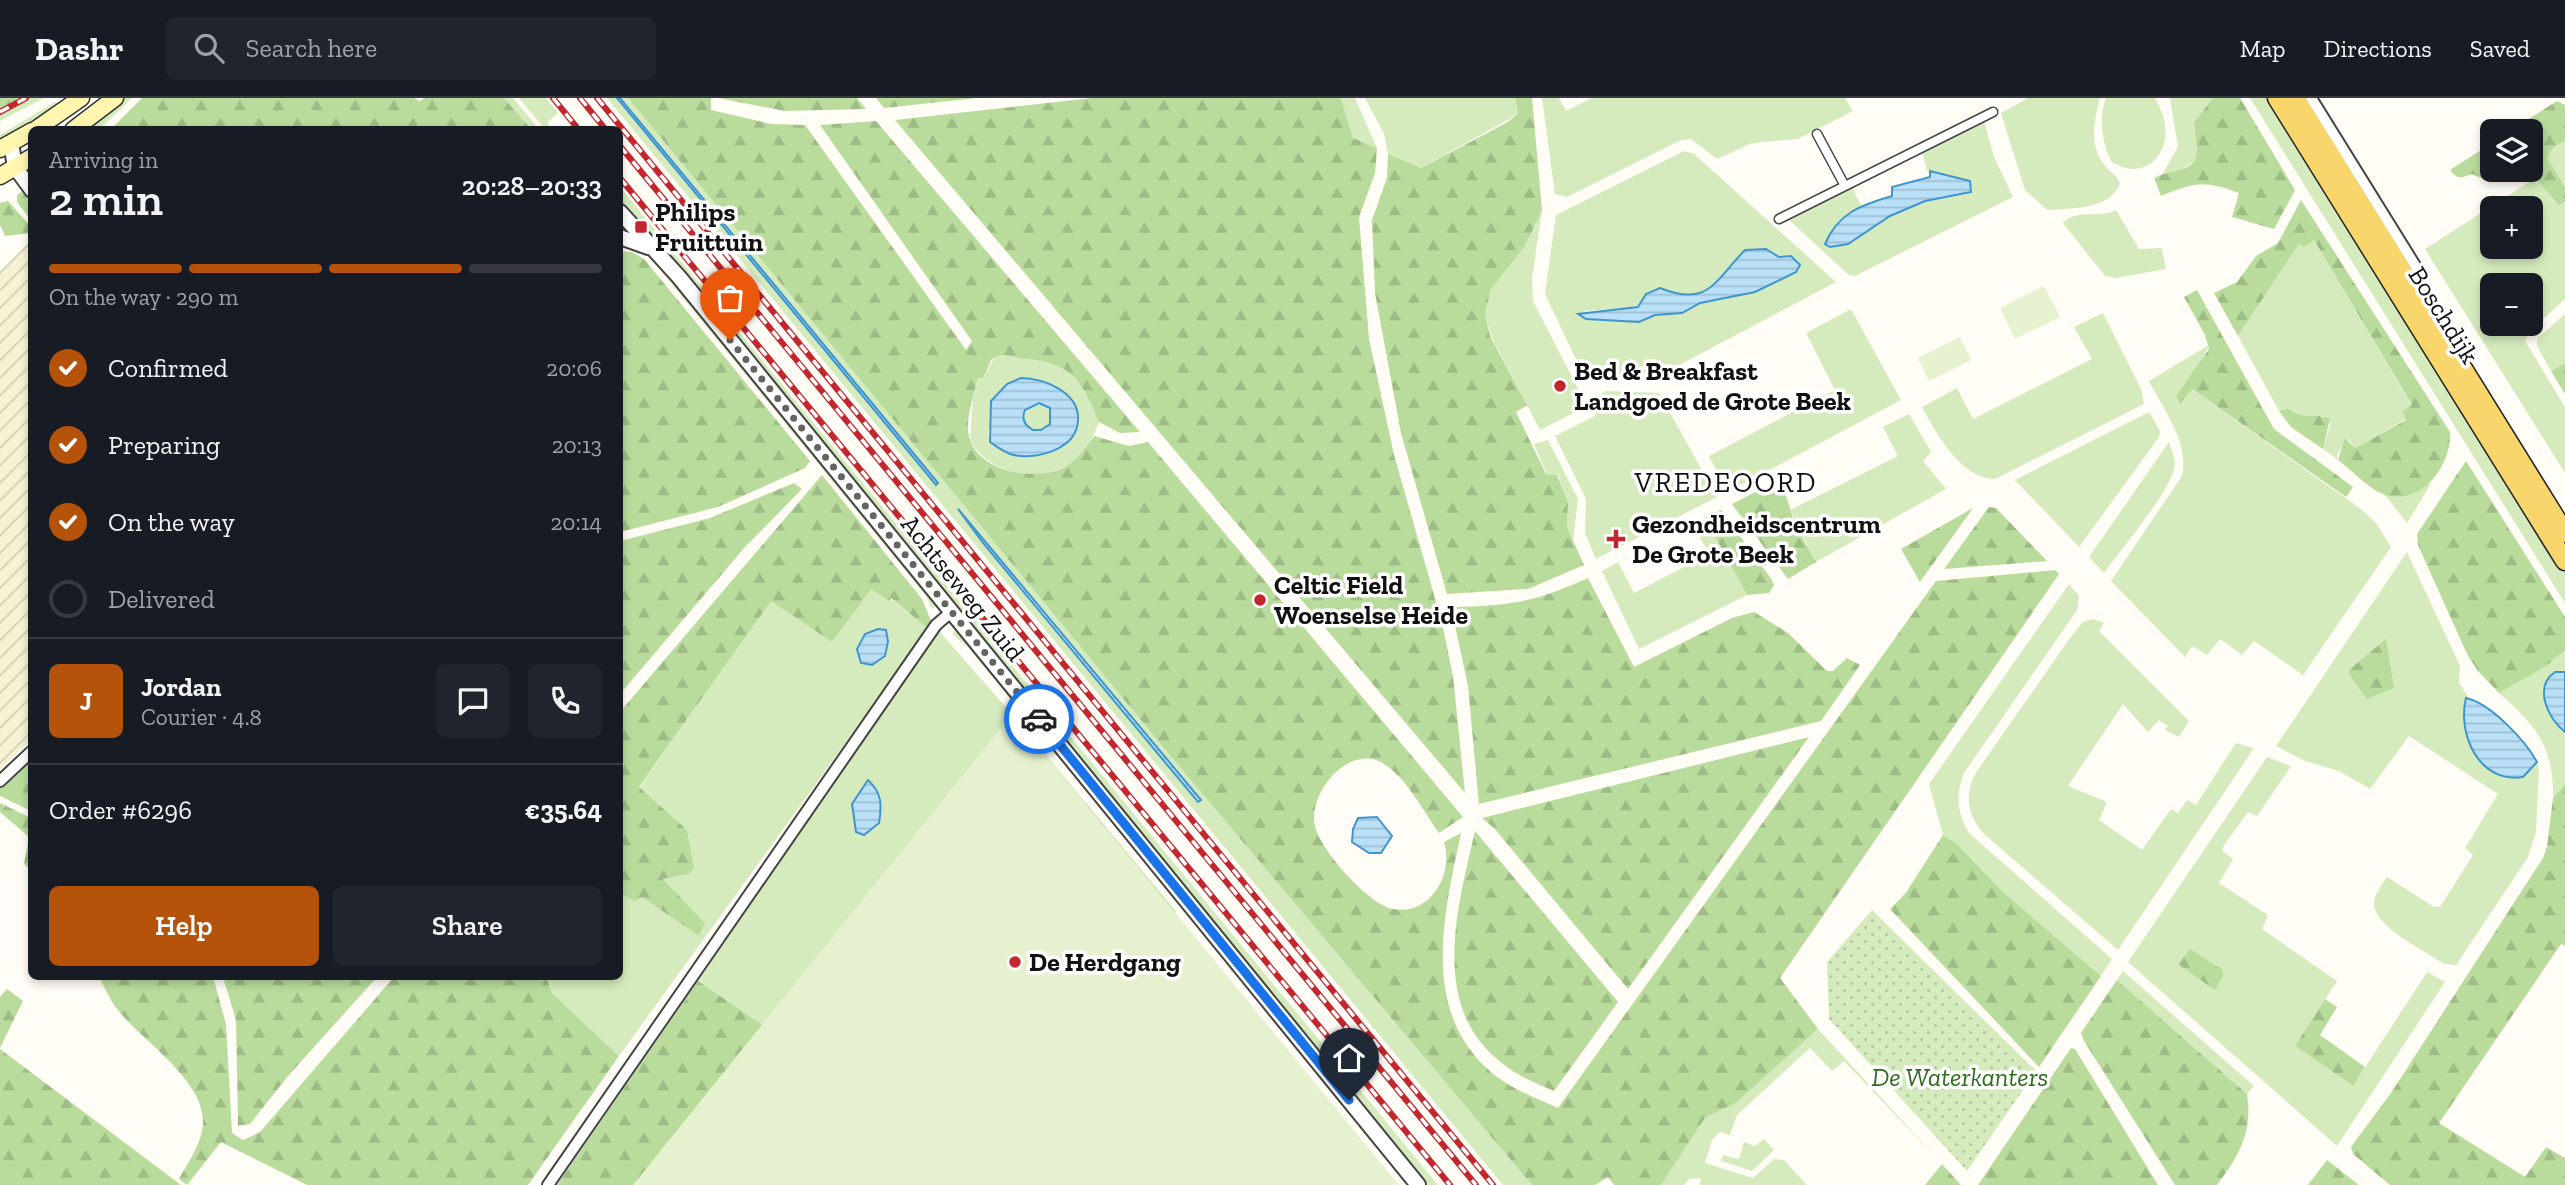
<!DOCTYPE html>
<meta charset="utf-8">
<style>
body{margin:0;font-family:"Zilla Slab",serif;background:#20242c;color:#f1f3f6;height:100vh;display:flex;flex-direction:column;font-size:26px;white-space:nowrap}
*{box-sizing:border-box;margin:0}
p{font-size:23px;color:#9ea1a6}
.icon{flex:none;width:38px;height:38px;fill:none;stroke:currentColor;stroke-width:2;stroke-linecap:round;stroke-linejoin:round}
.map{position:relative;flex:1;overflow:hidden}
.sheet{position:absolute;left:28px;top:28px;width:595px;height:854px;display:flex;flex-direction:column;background:#171b24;border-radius:10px;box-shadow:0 4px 10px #0003}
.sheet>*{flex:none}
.controls{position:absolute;left:2480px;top:21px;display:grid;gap:14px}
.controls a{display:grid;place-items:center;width:63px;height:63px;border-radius:10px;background:#171b24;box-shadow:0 4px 10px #0003;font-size:35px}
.pin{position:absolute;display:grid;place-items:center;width:60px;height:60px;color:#fff;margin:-72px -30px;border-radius:50% 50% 50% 0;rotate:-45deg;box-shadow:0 0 7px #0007}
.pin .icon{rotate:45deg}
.courier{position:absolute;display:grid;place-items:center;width:70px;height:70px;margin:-35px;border:5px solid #1a73e8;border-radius:50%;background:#fff;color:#222;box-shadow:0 2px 9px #0007}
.summary em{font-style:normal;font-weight:600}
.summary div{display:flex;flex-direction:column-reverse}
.summary{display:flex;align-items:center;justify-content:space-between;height:119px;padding:0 21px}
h1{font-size:46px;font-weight:600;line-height:52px}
.bar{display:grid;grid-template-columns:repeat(4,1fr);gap:10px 7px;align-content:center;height:84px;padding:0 21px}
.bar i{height:9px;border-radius:5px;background:#363941}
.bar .on{background:#b45309}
.bar p{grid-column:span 4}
.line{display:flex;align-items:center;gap:18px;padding:0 21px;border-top:2px solid #363941}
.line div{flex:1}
.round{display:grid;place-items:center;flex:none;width:74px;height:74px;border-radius:10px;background:#20242c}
ol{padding:0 21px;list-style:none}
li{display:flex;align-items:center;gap:21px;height:77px}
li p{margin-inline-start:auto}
li .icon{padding:7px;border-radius:50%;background:#b45309;color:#fff;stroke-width:4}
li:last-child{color:#9ea1a6}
li i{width:38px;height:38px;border:4px solid #363941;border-radius:50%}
.action{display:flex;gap:14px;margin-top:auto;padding:14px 21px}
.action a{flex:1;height:80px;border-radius:10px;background:#b45309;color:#fff;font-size:28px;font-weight:600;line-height:80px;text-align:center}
.action a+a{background:#20242c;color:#f1f3f6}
header{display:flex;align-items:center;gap:42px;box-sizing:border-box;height:98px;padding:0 35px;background:#171b24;border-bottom:2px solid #363941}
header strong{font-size:33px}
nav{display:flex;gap:38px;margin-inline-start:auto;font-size:24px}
.search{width:490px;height:63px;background:#20242c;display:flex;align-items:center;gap:18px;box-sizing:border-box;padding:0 24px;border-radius:10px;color:#9ea1a6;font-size:26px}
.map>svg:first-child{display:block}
</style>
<header>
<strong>Dashr</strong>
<div class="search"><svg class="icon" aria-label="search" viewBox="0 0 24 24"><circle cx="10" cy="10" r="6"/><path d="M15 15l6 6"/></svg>Search here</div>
<nav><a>Map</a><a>Directions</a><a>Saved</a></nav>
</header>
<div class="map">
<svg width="2565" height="1087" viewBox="0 0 2565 1087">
<defs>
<pattern id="farmland-furrows" width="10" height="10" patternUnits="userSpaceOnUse" patternTransform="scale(1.75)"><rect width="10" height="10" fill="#f6f3d4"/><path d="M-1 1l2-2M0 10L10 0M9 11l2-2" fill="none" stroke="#d2cfb5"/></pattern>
<pattern id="forest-firs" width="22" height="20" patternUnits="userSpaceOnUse" patternTransform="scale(1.75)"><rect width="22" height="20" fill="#b9dc9c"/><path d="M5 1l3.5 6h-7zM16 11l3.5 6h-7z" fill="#9ebc85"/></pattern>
<pattern id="park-dots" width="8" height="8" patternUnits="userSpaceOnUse" patternTransform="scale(1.75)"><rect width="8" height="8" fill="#d5ebbd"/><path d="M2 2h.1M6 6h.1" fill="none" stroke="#b6c8a1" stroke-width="1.8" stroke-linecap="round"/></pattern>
<pattern id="water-rules" width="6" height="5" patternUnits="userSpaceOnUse" patternTransform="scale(1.75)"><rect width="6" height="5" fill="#b9e0f7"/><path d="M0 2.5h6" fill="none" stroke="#9ebfd3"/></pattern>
</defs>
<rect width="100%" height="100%" fill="#fffdf5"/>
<path fill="url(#farmland-furrows)" d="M27 146H31V642L0 672V173Z"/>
<path fill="#d5ebbd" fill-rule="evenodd" d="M31 0H44L0 23V16Z
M125 0H132L100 31 83 32Z
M504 0H513L539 31H531Z
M519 0H546L558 15 547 25 552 31H545Z
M607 0H628L1173 661 1532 1087H1503Z
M1341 0H1355L1377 50 1353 40Z
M1365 0H1515L1518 16 1421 70 1388 56 1384 36Z
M1542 0H1559L1566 13 1592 0H1845L1853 13 1798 41 1752 45 1717 61 1691 41 1681 42 1567 99 1555 96Z
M2028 0H2100C2095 21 2088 45 2103 65 2109 74 2116 75 2120 86 2108 112 2073 110 2047 112L2025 92 2001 15Z
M2106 0H2155C2159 8 2164 17 2165 27 2169 60 2142 83 2112 64 2102 47 2098 18 2106 0Z
M2170 0H2213L2194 24 2197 52 2195 63 2176 75H2163L2178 49Z
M2250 0H2270L2565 474V505Z
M55 4 58 8 0 43V37Z
M1984 23 1994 59 2013 99 1855 178 1849 177 1788 121 1851 88 1862 109 1825 146 1830 149 1848 146 1890 118 1925 103 1970 94 1940 76 1927 73 1922 53Z
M2565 43V89L2547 60 2554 49Z
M1684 53 1694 56 1836 184 1651 282 1608 283 1581 272 1545 196 1556 117ZM1766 151 1779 159 1724 199 1700 205 1682 215 1655 217 1639 224 1583 213 1638 209 1660 190 1676 196 1698 197 1715 189 1731 166Z
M2537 79 2555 104H2565V201L2533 230 2525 243 2565 309V375L2425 151ZM2492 110H2530V149H2492ZM2492 187H2530V226H2492Z
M620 89 1438 1087H1427L941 487 939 489 667 155 650 138 651 136C634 121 620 113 620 89Z
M1542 112 1532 180 1533 203 1587 308 1540 332 1491 238 1485 215 1491 191 1525 148Z
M2116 112 2139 151 2162 150 2166 171 2116 180 2105 178 2063 125C2076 110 2100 121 2116 112Z
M2314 142 2412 308 2406 321 2355 350 2348 341 2337 356 2338 362 2323 351 2331 325 2323 318 2304 320 2288 310 2279 313 2238 238 2299 146Z
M644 152 655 161 935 504 937 507 932 511 926 498Z
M1851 211 1901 302 1728 394 1709 358 1835 292 1806 235Z
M2103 215 2141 291 2144 306 1995 381C1961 381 1936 335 1922 309L1957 290 1973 321 2092 261 2074 229Z
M2565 216V265L2551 273 2537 248V241Z
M2209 247 2180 306 2191 291 2199 296 2362 412 2376 425 2391 449 2303 577 2254 543 2242 557 2220 541 2207 557 2192 548 2185 559 2111 483 2182 378C2190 345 2163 311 2149 283Z
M1005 256C1017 261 1030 259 1043 261 1075 266 1088 299 1099 324 1092 343 1081 361 1062 370 1032 385 985 372 970 342L973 299 979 279 983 280 996 257ZM1034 280C1059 286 1100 324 1064 346 1051 354 1025 354 1010 356L990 344 988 333Z
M1606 293 1659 295 1717 399 1596 461 1585 435 1586 401 1555 338 1595 318V301Z
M1024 319a14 14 0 1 1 28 0a14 14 0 1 1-28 0Z
M2147 315H2150L2160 333 2159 339 2079 449 2015 382Z
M1909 316 1931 354 1923 363 1946 391 1816 464 1790 412 1898 358 1883 329Z
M1548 342 1578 401 1573 443 1567 429 1568 404 1558 377 1547 376 1534 346Z
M2169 344C2172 353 2176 361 2174 370 2171 392 2119 454 2104 475L2089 459Z
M2432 384 2407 425 2385 397 2410 395Z
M1705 420 1747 497 1639 551 1602 473 1618 464 1634 495 1709 456 1693 426Z
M2407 454 2460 568 2459 585 2469 600 2464 609 2497 676C2519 683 2522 676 2537 664L2539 673 2536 734 2528 759 2456 867 2444 866C2426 853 2372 829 2374 804 2375 795 2383 786 2387 779L2434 809H2440L2473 757 2465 750 2498 696 2409 638 2370 691 2339 673 2305 663 2276 648Z
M2069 486 2079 498 2077 512 1964 675C1955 697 1957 714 1969 735L2112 861 2101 878 2001 792 1956 745 1943 737 1929 686Z
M871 490 890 500 928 531 619 958 552 895 546 879 620 878V795L634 802 642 799 699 838 705 825 663 781 688 776 639 690 771 502 832 544Z
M2093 521 2104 525 2099 533 2189 623 2179 639 2165 632 2168 628 2159 622 2148 634 2123 606 2068 688 2107 704 2099 722 2142 752 2171 711 2178 715 2187 702 2196 707 2236 645 2254 650 2118 852 1983 735C1968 716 1964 699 1975 676L2070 540 2083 524Z
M939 533 1012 616 783 941 698 883Z
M955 533 964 540 1410 1087 967 548 952 536Z
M2565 552V574L2542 593 2546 606 2565 634V686L2553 700C2554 648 2536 628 2499 595L2545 569Z
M2267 659 2291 668 2257 718 2248 714 2224 747 2222 753 2233 761 2219 785 2268 817 2262 831 2337 883 2295 948 2353 988 2427 874 2445 884 2337 1048 2128 864Z
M2123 873 2254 988 2247 996 2117 882Z
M1818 931 1942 1066 1844 963 1832 973 1810 950 1737 1017 1730 1037 1720 1034 1712 1042 1705 1065 1753 1080 1774 1061 1784 1062 1807 1087H1700L1701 1080 1689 1081 1684 1087H1661L1705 1020 1736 1005Z
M1764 1041 1774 1052 1752 1073 1721 1063 1723 1057 1739 1061 1744 1044 1755 1048Z"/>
<path fill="url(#forest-firs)" d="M0 0H31L0 16Z
M142 0H414L420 3 424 0H504L531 31 110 32Z
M628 0H711V12L771 26 805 27 966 252 972 243 820 27 876 23 1140 334 1120 335 1099 324C1080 280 1073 265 1021 260 1009 259 1001 253 991 262L983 280H978C974 297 965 321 969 339 978 373 1030 382 1059 372 1074 366 1085 351 1094 338L1129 348 1148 344 1463 719 1439 735C1424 714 1408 683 1387 668 1352 641 1307 694 1315 728 1320 752 1369 807 1393 811 1431 818 1454 775 1444 744L1461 735C1444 816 1419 913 1492 975 1511 991 1536 1000 1558 1010L1936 483 2055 472 2059 476 1780 880 1818 931 1736 1005 1705 1020 1661 1087H1614L1608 1079 1595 1087H1532L1173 661Z
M718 0H857L866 11 785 13Z
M876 0H977L884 10Z
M1092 0H1341L1353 40 1377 50 1375 75 1359 119 1369 241 1394 357 1442 525 1453 578 1465 695 895 22Z
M1515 0H1532L1542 112 1525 148 1491 191 1485 215 1490 238 1527 307 1516 314 1546 376 1557 377 1568 404 1567 429 1584 467 1528 491 1447 496 1401 335 1375 195 1372 122 1387 80 1388 56 1421 70 1506 25 1518 16Z
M2213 0H2240L2295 92 2274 131 2232 119 2239 95C2204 82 2195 84 2161 98L2154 80C2168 72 2182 76 2195 63L2197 52 2194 24Z
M2557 3 2565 7V43L2554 49 2547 60 2565 89V104L2558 107 2530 72V33H2510Z
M2492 45V72H2514C2492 87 2496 86 2472 76 2461 79 2459 83 2450 72Z
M24 92 31 101V122L17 104V97Z
M2301 102 2450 334C2452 366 2423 407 2386 397 2370 393 2352 372 2338 362L2345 340 2355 350 2406 322 2403 313 2412 307 2314 142 2304 149 2299 146 2238 238 2214 195 2237 184 2256 158 2278 145Z
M8 103 31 129V135L5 138 0 127V105Z
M620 153 632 154 644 161 810 363 805 370 718 409 620 434Z
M2197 192 2274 331 2353 389 2346 399 2192 291 2180 306 2176 298 2209 251 2205 237 2184 199Z
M2565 265V296L2551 273Z
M2288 310C2308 325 2313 313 2330 321L2323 351 2291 329 2279 313Z
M2466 363 2565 519V552L2545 569 2499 595 2478 573 2467 556 2418 447 2417 436Z
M822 377 922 501 932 525 928 531 891 500 889 503 871 491 832 544 771 503 639 689 687 732 694 771 688 776 663 781 705 825 699 838 642 799 634 803 620 795V614Z
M1781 381 1794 424 1816 464 1788 481 1732 406Z
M794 385 802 391 745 449 620 596V443L710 420Z
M1989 409 1996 410 2047 463 1944 471Z
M1973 410 1920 484 1901 451Z
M1721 412 1772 482 1774 487 1769 495 1747 497 1705 420Z
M1588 480 1634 569 1732 520 1754 514 1788 535 1827 573H1833L1847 560 1860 567 1821 623 1479 706 1468 588 1451 509C1508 508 1536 504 1588 480Z
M2386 541 2394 590 2367 601 2349 576V572Z
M1012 616 1176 814 938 1087H557L698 883 783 941Z
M1809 639 1628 891 1494 730 1482 720Z
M31 661V713L0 698V690Z
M2565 686V848L2561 846 2439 1025 2525 1079 2546 1049 2565 1060V1087H2390L2353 1056 2351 1049 2391 995 2543 760 2547 749 2553 700Z
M0 705 31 720V773L24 766 29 739 0 714Z
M1475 733 1618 904 1554 993C1536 985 1517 978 1502 965 1428 909 1458 808 1475 733Z
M1943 737 1956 745 2001 792 2101 878 2039 969 1890 811 1905 796Z
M2190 851 2223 872V878L2215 892 2178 866Z
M99 879H213L226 926 232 1035 243 1042 260 1034 394 879H546L552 895 619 958 528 1087H307L221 1044 187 1087 179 1081C189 1063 204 1043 203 1021 200 977 138 941 114 907 108 898 104 888 99 879Z
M223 879V878L377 879 288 978 250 1026 238 1028 236 922Z
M2117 882 2247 996C2253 1034 2239 1058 2217 1087H2175L2084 943 2081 935Z
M7 891 23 903 0 950V899Z
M2325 901 2337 909 2320 937 2365 969 2353 988 2295 948Z
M2071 950 2075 951 2158 1087H1978Z
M0 951 181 1087H0Z
M2327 1062 2359 1087H2308Z
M1942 1066 1960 1086 1961 1087H1925Z"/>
<path fill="url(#park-dots)" d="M1872 812 2036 973 1967 1073 1829 921 1827 864Z"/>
<path fill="#e6f2cf" d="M2044 188 2060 219 2015 241 2000 210Z
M1960 239 1971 262 1929 283 1918 260Z
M1012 616 1399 1087H633Z"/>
<path fill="url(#water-rules)" stroke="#3f96cf" stroke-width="2" fill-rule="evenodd" d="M617 0H620L938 385 936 387Z
M1930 73 1970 83 1971 94 1925 103 1890 118 1848 146 1830 149 1825 146C1838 115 1861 107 1892 98V89L1930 79Z
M1766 151 1779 159 1791 158 1800 167 1796 174 1755 194 1700 205 1682 215 1655 217 1639 224 1586 221 1578 216 1638 209 1646 196 1660 190C1709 210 1715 182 1745 152Z
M1021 280C1043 280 1079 294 1078 321 1078 351 1037 362 1014 357 1005 355 997 349 990 344L991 303 1007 286ZM1039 305 1050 310V326L1041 332H1033C1024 327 1021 321 1025 312Z
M958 411 1201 702 1198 704 983 445Z
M878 531 886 532 888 544 885 558 872 567 861 565 857 551 865 536Z
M2555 574H2565V634C2548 621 2533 589 2555 574Z
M2466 600C2490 605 2525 642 2537 664L2523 679C2479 686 2457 636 2466 600Z
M868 682C882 695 882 707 879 725L864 737 856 734 852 706Z
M1377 719 1392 738 1381 755H1369L1352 744 1353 731 1358 720Z"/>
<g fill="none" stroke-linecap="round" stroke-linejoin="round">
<defs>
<path id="pedestrian" d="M1817 36 1845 88
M1779 121 1993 14"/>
<path id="minor" d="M2311 0 2419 174 2423 197
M0 683 32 653
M548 1087 936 527 951 514"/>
<path id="tertiary" d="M11 45 15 69 32 92
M620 114 679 179 1418 1087
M620 139 648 149"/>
<path id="secondary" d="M35 32 81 0
M73 32 115 0
M0 51 32 33
M0 78 32 59"/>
<path id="primary" d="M2277 0 2565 463
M2295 0 2565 435"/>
</defs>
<use href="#pedestrian" stroke="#444" stroke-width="11"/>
<use href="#minor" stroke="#444" stroke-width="14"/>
<use href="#tertiary" stroke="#444" stroke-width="18"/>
<use href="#secondary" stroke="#333" stroke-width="19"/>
<use href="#primary" stroke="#222" stroke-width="21"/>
<use href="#pedestrian" stroke="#fff" stroke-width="8"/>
<use href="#minor" stroke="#fff" stroke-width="10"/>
<use href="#tertiary" stroke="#fff" stroke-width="14"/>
<use href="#secondary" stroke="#fff6b0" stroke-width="16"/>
<use href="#primary" stroke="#f9d66b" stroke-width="18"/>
<defs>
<path id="rail" d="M553 0 579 32
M580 0 606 32
M597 0 1493 1087
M0 14 26 0
M620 48 1476 1087
M620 80 1450 1087"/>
</defs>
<use href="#rail" stroke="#c4262e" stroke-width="6"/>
<use href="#rail" stroke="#fff" stroke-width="3.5" stroke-dasharray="10" stroke-linecap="butt"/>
</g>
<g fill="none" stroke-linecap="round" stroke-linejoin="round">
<path stroke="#646461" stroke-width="7" stroke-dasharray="0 12.6" d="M730 242 1039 621"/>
<path stroke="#1a73e8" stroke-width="9" d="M1039 621 1349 1002"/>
</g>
<g fill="#c4262e" stroke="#fff" stroke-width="2.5">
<rect x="634" y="122" width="14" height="14" rx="3.5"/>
<circle cx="1560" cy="288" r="7"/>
<path d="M1612.5 430.5h7v7h7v7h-7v7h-7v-7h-7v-7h7z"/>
<circle cx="1260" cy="502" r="7"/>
<circle cx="1015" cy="864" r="7"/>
</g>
<g text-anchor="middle" stroke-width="7" stroke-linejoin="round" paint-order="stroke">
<g font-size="26" font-weight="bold" fill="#111" stroke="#fff" text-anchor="start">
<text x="655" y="123">Philips<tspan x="655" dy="30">Fruittuin</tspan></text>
<text x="1574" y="282">Bed &amp; Breakfast<tspan x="1574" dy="30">Landgoed de Grote Beek</tspan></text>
<text x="1632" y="435">Gezondheidscentrum<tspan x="1632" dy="30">De Grote Beek</tspan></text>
<text x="1274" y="496">Celtic Field<tspan x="1274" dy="30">Woenselse Heide</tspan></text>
<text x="1029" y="873">De Herdgang</text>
</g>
<g font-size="26" fill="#111" stroke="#fff">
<text transform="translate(2444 217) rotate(58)" y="9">Boschdijk</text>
<text transform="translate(963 490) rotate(51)" y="9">Achtseweg Zuid</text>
</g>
<g font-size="26" font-style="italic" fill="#2f6b1f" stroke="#fff">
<text x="1960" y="988">De Waterkanters</text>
</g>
<g font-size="28" letter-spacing="2" fill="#111" stroke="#fff">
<text x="1726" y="394">VREDEOORD</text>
</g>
</g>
</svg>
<div class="controls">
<a><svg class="icon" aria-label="layers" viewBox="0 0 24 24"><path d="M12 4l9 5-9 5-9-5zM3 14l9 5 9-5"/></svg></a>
<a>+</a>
<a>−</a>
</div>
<div class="pin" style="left:730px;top:242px;background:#ea580c"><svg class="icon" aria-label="bag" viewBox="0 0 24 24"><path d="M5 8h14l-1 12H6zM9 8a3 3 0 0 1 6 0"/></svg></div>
<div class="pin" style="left:1349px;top:1002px;background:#1f2937"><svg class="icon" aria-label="home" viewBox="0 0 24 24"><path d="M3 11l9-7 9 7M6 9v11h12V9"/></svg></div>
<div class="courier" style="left:1039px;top:621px"><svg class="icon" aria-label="car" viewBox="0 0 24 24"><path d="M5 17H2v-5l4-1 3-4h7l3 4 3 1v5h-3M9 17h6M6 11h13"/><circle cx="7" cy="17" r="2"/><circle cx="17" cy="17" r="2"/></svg></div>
<section class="sheet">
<div class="summary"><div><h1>2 min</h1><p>Arriving in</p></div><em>20:28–20:33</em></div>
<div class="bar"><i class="on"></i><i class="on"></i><i class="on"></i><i></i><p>On the way · 290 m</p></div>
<ol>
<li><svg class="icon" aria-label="check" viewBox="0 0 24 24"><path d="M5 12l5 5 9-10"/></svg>Confirmed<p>20:06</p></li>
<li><svg class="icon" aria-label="check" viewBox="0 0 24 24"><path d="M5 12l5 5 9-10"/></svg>Preparing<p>20:13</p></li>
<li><svg class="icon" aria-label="check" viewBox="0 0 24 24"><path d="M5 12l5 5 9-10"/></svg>On the way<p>20:14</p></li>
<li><i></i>Delivered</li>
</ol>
<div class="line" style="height:126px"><b class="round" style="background:#b45309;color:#fff">J</b><div><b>Jordan</b><p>Courier · 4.8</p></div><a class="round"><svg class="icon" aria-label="chat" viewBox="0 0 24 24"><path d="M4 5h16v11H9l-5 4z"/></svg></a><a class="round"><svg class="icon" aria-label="phone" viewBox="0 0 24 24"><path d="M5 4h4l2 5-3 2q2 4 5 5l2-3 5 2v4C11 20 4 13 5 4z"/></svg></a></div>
<div class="line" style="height:91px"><div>Order #6296</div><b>€35.64</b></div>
<div class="action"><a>Help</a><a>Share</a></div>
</section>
</div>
